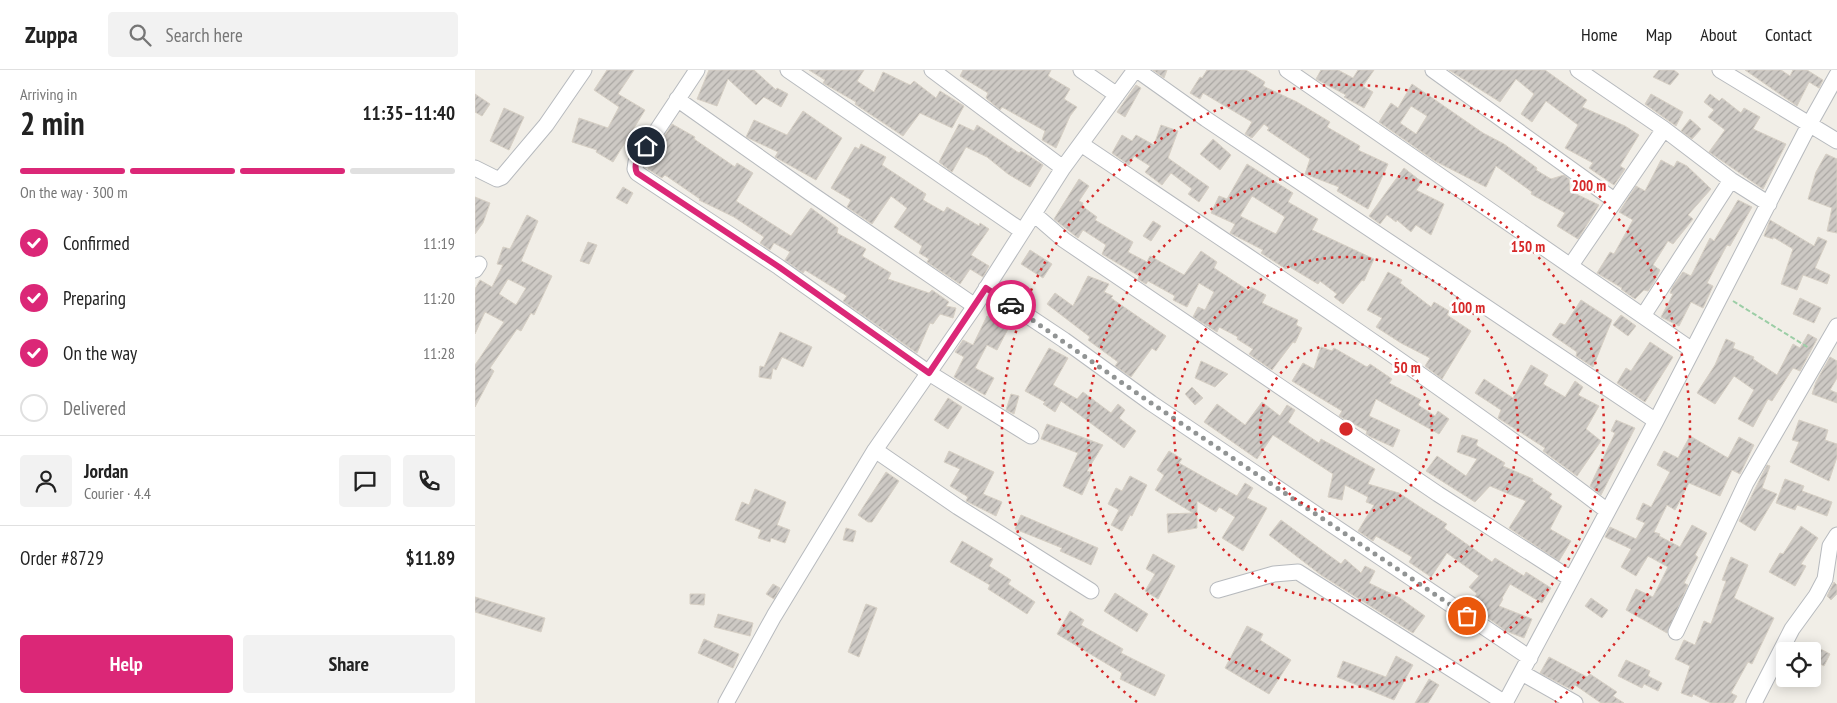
<!DOCTYPE html>
<meta charset="utf-8">
<style>
body{margin:0;font-family:"PT Sans Narrow",sans-serif;background:#f2f2f2;color:#222;height:100vh;display:flex;flex-direction:column;font-size:19px;white-space:nowrap}
*{box-sizing:border-box;margin:0}
p{font-size:16px;color:#767676}
.icon{flex:none;width:28px;height:28px;fill:none;stroke:currentColor;stroke-width:2;stroke-linecap:round;stroke-linejoin:round}
.map{position:relative;flex:1;overflow:hidden}
.side{display:flex;flex-direction:column;background:#fff;width:475px}
.side>*{flex:none}
.tools{position:absolute;left:1301px;top:572px;display:grid;gap:10px}
.tools a{display:grid;place-items:center;width:45px;height:45px;border-radius:5px;background:#fff;box-shadow:0 2px 12px #0003;font-size:25px}
.pin{position:absolute;display:grid;place-items:center;width:42px;height:42px;color:#fff;margin:-21px;border:2px solid #fff;border-radius:50%;box-shadow:0 1px 5px #0007}
.courier{position:absolute;display:grid;place-items:center;width:50px;height:50px;margin:-25px;border:4px solid #db2777;border-radius:50%;background:#fff;color:#222;box-shadow:0 1px 6px #0007}
.head em{font-style:normal;font-weight:700}
.head div{display:flex;flex-direction:column-reverse}
.head{display:flex;align-items:center;justify-content:space-between;height:85px;padding:0 20px}
h1{font-size:32px;font-weight:700;line-height:38px}
.bar{display:grid;grid-template-columns:repeat(4,1fr);gap:8px 5px;align-content:center;height:60px;padding:0 20px}
.bar i{height:6px;border-radius:4px;background:#e0e0e0}
.bar .on{background:#db2777}
.bar p{grid-column:span 4}
.line{display:flex;align-items:center;gap:12px;padding:0 20px;border-top:1px solid #e0e0e0}
.line div{flex:1}
.round{display:grid;place-items:center;flex:none;width:52px;height:52px;border-radius:5px;background:#f2f2f2}
ol{padding:0 20px;list-style:none}
li{display:flex;align-items:center;gap:15px;height:55px}
li p{margin-inline-start:auto}
li .icon{padding:5px;border-radius:50%;background:#db2777;color:#fff;stroke-width:4}
li:last-child{color:#767676}
li i{width:28px;height:28px;border:2px solid #e0e0e0;border-radius:50%}
.action{display:flex;gap:10px;margin-top:auto;padding:10px 20px}
.action a{flex:1;height:58px;border-radius:5px;background:#db2777;color:#fff;font-size:20px;font-weight:700;line-height:58px;text-align:center}
.action a+a{background:#f2f2f2;color:#222}
header{display:flex;align-items:center;gap:30px;box-sizing:border-box;height:70px;padding:0 25px;background:#fff;border-bottom:1px solid #e0e0e0}
header strong{font-size:24px}
nav{display:flex;gap:28px;margin-inline-start:auto;font-size:18px}
.search{width:350px;height:45px;background:#f2f2f2;display:flex;align-items:center;gap:12px;box-sizing:border-box;padding:0 18px;border-radius:5px;color:#767676;font-size:19px}
main{display:flex;flex:1;min-height:0}
.map>svg:first-child{display:block}
</style>
<header>
<strong>Zuppa</strong>
<div class="search"><svg class="icon" aria-label="search" viewBox="0 0 24 24"><circle cx="10" cy="10" r="6"/><path d="M15 15l6 6"/></svg>Search here</div>
<nav><a>Home</a><a>Map</a><a>About</a><a>Contact</a></nav>
</header>
<main>
<section class="side">
<div class="head"><div><h1>2 min</h1><p>Arriving in</p></div><em>11:35–11:40</em></div>
<div class="bar"><i class="on"></i><i class="on"></i><i class="on"></i><i></i><p>On the way · 300 m</p></div>
<ol>
<li><svg class="icon" aria-label="check" viewBox="0 0 24 24"><path d="M5 12l5 5 9-10"/></svg>Confirmed<p>11:19</p></li>
<li><svg class="icon" aria-label="check" viewBox="0 0 24 24"><path d="M5 12l5 5 9-10"/></svg>Preparing<p>11:20</p></li>
<li><svg class="icon" aria-label="check" viewBox="0 0 24 24"><path d="M5 12l5 5 9-10"/></svg>On the way<p>11:28</p></li>
<li><i></i>Delivered</li>
</ol>
<div class="line" style="height:90px"><a class="round"><svg class="icon" aria-label="person" viewBox="0 0 24 24"><circle cx="12" cy="8" r="4"/><path d="M4 21q1-7 8-7t8 7"/></svg></a><div><b>Jordan</b><p>Courier · 4.4</p></div><a class="round"><svg class="icon" aria-label="chat" viewBox="0 0 24 24"><path d="M4 5h16v11H9l-5 4z"/></svg></a><a class="round"><svg class="icon" aria-label="phone" viewBox="0 0 24 24"><path d="M5 4h4l2 5-3 2q2 4 5 5l2-3 5 2v4C11 20 4 13 5 4z"/></svg></a></div>
<div class="line" style="height:65px"><div>Order #8729</div><b>$11.89</b></div>
<div class="action"><a>Help</a><a>Share</a></div>
</section>
<div class="map">
<svg width="1362" height="633" viewBox="0 0 1362 633">
<defs>
<pattern id="building-hatch" width="6" height="6" patternUnits="userSpaceOnUse" patternTransform="scale(1.25)"><rect width="6" height="6" fill="#cdc9c4"/><path d="M-1 1l2-2M0 6l6-6M5 7l2-2" fill="none" stroke="#aaa7a3"/></pattern>
</defs>
<rect width="100%" height="100%" fill="#f1eee7"/>
<path fill="url(#building-hatch)" stroke="#d7d0c5" fill-rule="evenodd" d="M132 0H159L143 24 170 40 138 92 121 82 122 80 97 72 104 48 133 58 144 37 119 20Z
M234 0H279L301 20 302 18 313 24 306 37 289 27 281 35 253 9 242 36 222 29Z
M334 0H389L382 11 399 22 408 2 435 15 439 11 461 28 465 21 489 36 477 58 445 43 428 66 380 34 381 32 348 13 350 10Z
M488 0H576L573 6 595 19 589 29 602 37 595 46 581 78 567 70 570 61 527 37 525 40 511 28 513 23 485 6Z
M678 0H692L689 8Z
M732 0H771L790 12 788 16 822 32 855 52 852 57 885 76 883 80 913 94 893 139 862 121 864 117 830 104 835 89 792 60 794 58 789 54 777 68 770 64 777 52 728 23 725 29 715 23 725 7 727 8Z
M846 0H863L878 8 883 0H899L888 16 898 22 889 38 869 27 871 25 841 9Z
M974 0H1070L1112 30 1107 37 1150 56 1164 65 1145 96 1150 99 1139 115 1114 98 1118 93 1090 78 1103 55 1071 31 1057 52 1046 44 1059 24 1041 9 1025 32Z
M1184 0H1199L1204 4 1195 15 1178 7Z
M1270 0H1306L1315 6 1318 0H1332L1348 10 1344 18 1334 12 1322 36Z
M937 14 1008 63 1029 74 1062 98 1061 100 1076 109 1089 105 1094 109 1095 121 1124 135 1103 169 1082 156 1090 143 1056 124 1057 122 1021 96 1011 117 960 91 904 52 916 33 923 38ZM936 36 952 46 941 64 925 53Z
M661 15 666 18 650 47 642 42Z
M0 24 15 34 7 46 0 42Z
M1176 24 1208 42 1201 56 1170 34Z
M1235 24 1244 31 1247 28 1266 43 1269 38 1285 47 1278 59 1311 74 1288 119 1234 82 1250 60 1233 47 1239 40 1229 32Z
M29 38 49 47 34 80 15 71Z
M328 41 367 68 341 110 300 87 303 82 271 67 279 50 312 65Z
M1215 49 1226 59 1217 69 1206 61Z
M197 54 220 67 219 69 260 97 262 93 278 103 261 131 316 166 336 138 363 158 362 163 391 179 387 186 416 203 413 209 454 223 457 220 474 232 471 236 481 238 478 248 465 244 458 254 455 253 442 283 368 231 372 226 330 200 328 203 310 190 315 182 299 173 295 180 285 173 289 167 259 147 224 130 225 129 190 105 187 108 173 99 190 72 187 70Z
M484 54 499 61 502 55 544 83 546 81 568 95 555 117 533 104 512 87 491 77 477 102 464 92Z
M686 55 703 61 693 88 734 117 724 132 713 124 717 119 696 103 687 115 670 102 675 96 659 86 654 95 637 83 647 65 657 71 661 65 679 75Z
M738 69 756 85 745 100 725 84Z
M386 74 411 87 407 95 451 124 448 130 469 142 472 137 504 156 505 153 514 159 496 185 514 196 508 207 495 199 485 214 452 192 454 189 444 183 447 176 419 157 432 138 416 126 397 154 372 137 376 130 356 118 380 77 384 79Z
M1351 84 1362 89V163L1352 161 1357 138 1333 129 1341 102Z
M1186 90 1199 97 1202 91 1212 96 1236 119 1213 145 1218 149 1198 174 1193 171 1178 195 1185 200 1179 212 1173 221 1169 220 1160 229 1146 219 1147 218 1122 203 1135 182 1139 184 1158 150 1144 142 1161 116 1170 121Z
M772 94 818 123 813 132 843 149 837 160 899 189 889 211 887 210 868 234 859 227 862 224 845 211 843 214 813 196 811 199 786 183 788 180 755 163 760 154 736 143 744 126 752 129ZM777 126 810 147 801 164 765 146Z
M929 98 947 112 941 120 969 134 956 165 941 155 936 162 922 150 921 152 912 145 905 154 894 146Z
M604 109 614 116 604 131 608 133 607 136 622 147 620 150 658 172 653 182 672 192 675 186 709 205 726 181 742 192 739 198 774 221 776 217 791 225 787 233 823 250 821 255 827 258 820 273 818 272 797 300 774 284 778 279 762 269 763 267 744 257 742 262 718 247 723 237 730 240 739 222 724 213 712 237 698 230 700 226 673 211 671 214 663 209 664 206 627 184 631 175 608 160 603 168 579 149Z
M148 117 158 123 152 134 141 128Z
M0 127 15 133 8 153 0 164Z
M1263 130 1277 137 1255 176 1252 175 1232 213 1238 216 1228 238 1216 232 1204 256 1186 247 1198 224 1195 223 1198 216 1208 202 1216 206 1235 168 1239 171Z
M52 145 63 151 46 191 77 206 59 245 56 243 46 261 42 259 15 298 19 301 0 337V295L29 252 10 242 0 264V219L5 210 17 217 28 195 22 194 28 177 35 179ZM33 209 51 218 41 235 24 224Z
M1295 150 1339 176 1343 167 1352 171 1340 198 1355 205 1352 214 1328 205 1322 220 1306 214 1318 179 1298 167V169L1289 166Z
M678 151 686 156 676 171 668 166Z
M113 172 122 175 114 194 105 191Z
M555 180 577 194 568 208 546 194Z
M913 202 927 210 925 213 956 237 959 232 974 241 972 245 996 261 967 309 950 296 955 288 926 273 901 257 907 248 892 240Z
M613 206 634 214 629 222 638 226 636 228 691 266 681 281 677 278 656 307 640 296 643 292 613 270 615 267 572 234 580 223 598 236Z
M1325 228 1346 238 1339 253 1318 244Z
M1106 230 1137 250 1118 297 1101 286 1102 282 1077 265 1085 253 1090 255Z
M1146 245 1161 256 1153 266 1138 255Z
M512 246 534 257 522 280 512 275 500 298 519 308 510 325 479 307 489 287 480 282 488 270 498 275Z
M305 262 337 277 328 297 307 287 301 300 298 298 296 309 284 307 285 296 289 297Z
M1333 264 1342 269 1325 301 1318 298 1297 331 1293 329 1278 357 1263 349 1279 320 1259 306 1240 334 1222 323 1240 295 1251 269 1260 273 1258 278 1279 287 1278 289 1302 305 1318 274 1325 278Z
M1175 272 1198 287 1170 332 1142 313 1151 298 1156 301Z
M846 277 857 281 859 278 892 297 895 294 917 309 914 313 946 330 943 335 960 346 963 341 974 349 964 364 901 329 894 346 925 360 918 377 896 367 891 364 892 361 864 346 867 341 817 311 828 293 839 299Z
M574 278 593 288 578 315 602 329 608 322 636 343 643 334 650 340 644 348 661 361 649 378 586 331 580 342 568 334 570 332 550 321Z
M1355 287 1362 291V308L1355 320 1362 323V333L1337 324 1341 312Z
M726 291 753 304 740 317 720 308Z
M1056 295 1073 305 1068 314 1090 327 1100 311 1108 317 1103 325 1124 336 1111 359 1126 371 1102 406 1068 381 1070 378 1023 348 1026 340 1000 323 1009 309 1038 328Z
M717 317 728 328 720 335 710 324Z
M536 324 544 326 539 344 531 340Z
M473 328 487 337 473 359 459 350Z
M787 332 805 346 812 335 820 340 813 352 844 373 846 369 900 399 893 414 924 423 945 437 972 454 969 458 1017 492 1020 488 1049 506 1051 502 1076 518 1067 533 1035 514 1027 528 1028 529 1024 536 1057 549 1049 568 1031 561 994 534 1002 524 994 517 1004 506 972 483 956 507 934 492 937 487 901 466 898 471 883 461 899 435 891 432 893 427 870 415 867 430 853 427 858 404 798 365 782 389 729 352 742 334 770 355Z
M1141 350 1160 358 1126 425 1115 416 1140 363 1136 361Z
M1324 350 1353 360 1350 370 1362 374V387L1354 411 1315 392 1324 372 1317 370Z
M572 354 628 375 612 401 617 403 607 425 588 416 603 383 566 369Z
M987 365 1003 370 1001 375 1030 393 1028 396 1058 409 1057 411 1077 424 1074 428 1087 436 1075 459 1096 471 1084 491 1034 458 1051 431 1015 416 1000 432 951 401 962 386 991 406 1002 389 982 382Z
M1215 366 1253 388 1264 367 1279 375 1265 404 1257 400 1245 426 1214 413 1200 440 1192 435 1179 462 1185 464 1184 466 1205 477 1217 455 1232 463 1220 485 1223 487 1209 513 1213 515 1192 563 1151 540 1161 519 1178 527 1193 497 1173 486 1161 506 1146 497 1156 479 1130 467 1135 457 1161 469 1170 453 1161 449 1168 433 1176 437 1195 402 1182 395 1189 381 1203 388Z
M474 381 519 402 508 424 527 432 521 446 491 431 493 427 475 416 485 399 469 392Z
M694 381 707 389 704 393 762 426 770 413 778 418 772 428 792 438 768 481 747 468 760 447 744 437 741 442 722 431V458L693 463 692 444 718 443 680 420 689 405 682 400Z
M1292 395 1295 396 1287 418 1302 424 1280 461 1264 451Z
M411 402 424 411 397 452H393L383 445Z
M655 406 672 415 657 446 655 445 647 461 636 455 644 440 633 434 641 418 647 421Z
M1310 409 1329 416 1327 421 1357 432 1352 446 1322 435 1320 440 1301 433Z
M280 419 311 432 302 455 315 460 310 473 296 468 295 472 283 468 286 460 260 450 267 432 274 435Z
M546 445 623 478 616 495 585 481 587 478 540 459Z
M806 450 866 494 870 489 886 503 890 496 900 501 894 513 925 528 950 546 938 563 846 505 794 465Z
M1326 456 1343 468 1326 494 1331 496 1320 516 1294 502 1305 483 1308 484Z
M371 458 381 461 378 472 368 470Z
M487 471 518 489 514 496 536 510 533 514 560 532 552 544 513 519 515 515 475 492Z
M678 484 700 496 683 529 670 521 680 504 671 499Z
M1256 487 1273 495 1259 528 1299 548 1277 594 1273 592 1256 623 1262 626 1258 633H1236L1218 624 1217 627 1206 623 1215 596 1200 589 1209 570 1220 575 1229 551 1236 554 1251 511 1247 510Z
M1359 512 1362 515V524L1356 530 1352 526Z
M298 514 305 518 299 529 291 524Z
M640 523 673 544 662 562 629 541Z
M215 524H230L229 535 215 534Z
M0 527 70 548 66 562 0 542Z
M1116 528 1133 540 1127 548 1110 536Z
M391 534 402 538 384 587 373 582Z
M595 541 609 550 606 555 648 579 646 583 690 605 680 626 645 609 647 603 582 564Z
M243 544 278 553 275 566 239 557Z
M772 556 788 564 785 570 816 590 794 624 750 598Z
M229 569 264 584 258 598 223 583Z
M1338 575 1355 584 1349 596 1338 590Z
M921 586 938 595 919 630 862 607 868 591 911 607Z
M1074 587 1112 607 1115 604 1142 622 1138 626 1149 633H1126L1100 615 1097 620 1065 603Z
M1151 590 1175 601 1173 606 1187 613 1183 621 1169 614 1167 618 1143 606Z
M954 609 964 615 953 633H940Z"/>
<g fill="none" stroke-linecap="round" stroke-linejoin="round">
<defs>
<path id="minor" d="M222 0 161 92 160 99 162 103 304 197 454 303 556 366
M313 0 547 161
M457 0 588 98
M606 0 642 25
M662 0 731 49 1181 351
M812 0 1217 280
M958 0 1139 130
M1103 0 1189 59 1256 110 1294 134
M1245 0 1362 71
M202 29 335 123 500 236
M606 74C783 193 962 311 1131 440
M0 98 22 109 27 107 71 55 109 0
M559 144 589 170 963 424 1096 509
M1096 195 1189 59
M0 200 4 194
M511 218 589 270 676 333 1055 588
M1168 246 1256 110
M400 380 483 437 616 521
M743 520 799 504 823 502 1030 633
M1201 562 1271 413 1362 256
M1047 603 1100 633
M251 633 299 546 400 380 500 236 588 98 660 0
M1030 633 1181 351 1334 55 1362 5
M1279 633 1317 559 1341 526 1350 509 1355 476 1362 465"/>
</defs>
<use href="#minor" stroke="#b7babe" stroke-width="17"/>
<path stroke="#9ccea6" stroke-width="2" stroke-dasharray="5 2.5" stroke-linecap="butt" d="M1258 231 1334 278"/>
<use href="#minor" stroke="#fff" stroke-width="15"/>
</g>
<g fill="none" stroke-linecap="round" stroke-linejoin="round">
<path stroke="#919494" stroke-width="5" stroke-dasharray="0 9" d="M536 235 676 333 992 546"/>
<path stroke="#db2777" stroke-width="6" d="M171 76C166 84 157 93 162 103L304 197 454 303 511 218 536 235"/>
</g>
<g fill="none" stroke="#d62828" stroke-width="2.5" stroke-dasharray="2.5 5">
<circle cx="871" cy="359" r="86"/>
<circle cx="871" cy="359" r="172"/>
<circle cx="871" cy="359" r="258"/>
<path d="M662 632A344 344 0 1 1 1080 632"/>
</g>
<circle cx="871" cy="359" r="8" fill="#d62828" stroke="#fff" stroke-width="2.5"/>
<g font-size="15" text-anchor="middle" font-weight="bold" fill="#d62828" stroke="#fff" stroke-width="5" stroke-linejoin="round" paint-order="stroke">
<text x="1114" y="121">200 m</text>
<text x="1053" y="182">150 m</text>
<text x="993" y="243">100 m</text>
<text x="932" y="303">50 m</text>
</g>
</svg>
<div class="tools">
<a><svg class="icon" aria-label="locate" viewBox="0 0 24 24"><circle cx="12" cy="12" r="6"/><path d="M12 2v4M12 18v4M2 12h4M18 12h4"/></svg></a>
</div>
<div class="pin" style="left:992px;top:546px;background:#ea580c"><svg class="icon" aria-label="bag" viewBox="0 0 24 24"><path d="M5 8h14l-1 12H6zM9 8a3 3 0 0 1 6 0"/></svg></div>
<div class="pin" style="left:171px;top:76px;background:#1f2937"><svg class="icon" aria-label="home" viewBox="0 0 24 24"><path d="M3 11l9-7 9 7M6 9v11h12V9"/></svg></div>
<div class="courier" style="left:536px;top:235px"><svg class="icon" aria-label="car" viewBox="0 0 24 24"><path d="M5 17H2v-5l4-1 3-4h7l3 4 3 1v5h-3M9 17h6M6 11h13"/><circle cx="7" cy="17" r="2"/><circle cx="17" cy="17" r="2"/></svg></div>
</div>
</main>
